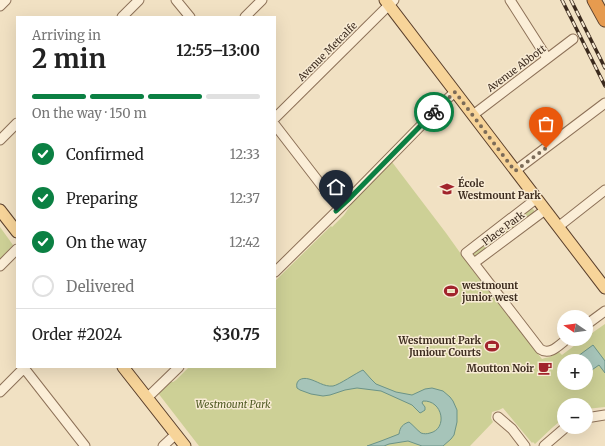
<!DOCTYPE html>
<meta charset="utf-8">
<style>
body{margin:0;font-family:Merriweather,serif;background:#f2f2f2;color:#222;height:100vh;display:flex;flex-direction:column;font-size:15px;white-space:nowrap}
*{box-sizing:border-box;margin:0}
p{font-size:13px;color:#767676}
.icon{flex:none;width:22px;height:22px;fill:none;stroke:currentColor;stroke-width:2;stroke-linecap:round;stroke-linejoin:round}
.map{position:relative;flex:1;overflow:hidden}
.side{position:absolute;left:16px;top:16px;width:260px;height:352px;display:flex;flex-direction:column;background:#fff;border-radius:0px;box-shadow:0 4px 16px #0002}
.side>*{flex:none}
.needle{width:26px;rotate:283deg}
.fabs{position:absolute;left:557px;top:310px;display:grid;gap:8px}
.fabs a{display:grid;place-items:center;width:36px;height:36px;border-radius:50%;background:#fff;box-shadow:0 4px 16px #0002;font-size:20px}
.pin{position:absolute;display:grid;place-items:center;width:34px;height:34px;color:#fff;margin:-41px -17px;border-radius:50% 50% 50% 0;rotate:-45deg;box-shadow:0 0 4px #0007}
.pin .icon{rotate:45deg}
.courier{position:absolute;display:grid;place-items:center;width:40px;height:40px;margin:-20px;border:3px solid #0b8043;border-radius:50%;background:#fff;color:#222;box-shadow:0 1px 5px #0007}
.overview em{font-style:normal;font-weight:700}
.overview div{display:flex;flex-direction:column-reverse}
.overview{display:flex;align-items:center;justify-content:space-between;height:68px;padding:0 16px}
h1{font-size:26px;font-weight:700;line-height:30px}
.bar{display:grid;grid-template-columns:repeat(4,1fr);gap:6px 4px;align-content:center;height:48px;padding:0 16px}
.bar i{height:5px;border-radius:3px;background:#e0e0e0}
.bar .current{background:#0b8043}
.bar p{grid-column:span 4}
.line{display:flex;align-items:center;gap:10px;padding:0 16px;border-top:1px solid #e0e0e0}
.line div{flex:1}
ol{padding:0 16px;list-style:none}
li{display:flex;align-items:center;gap:12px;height:44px}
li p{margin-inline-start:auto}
li .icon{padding:4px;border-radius:50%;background:#0b8043;color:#fff;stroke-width:4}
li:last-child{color:#767676}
li i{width:22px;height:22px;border:2px solid #e0e0e0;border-radius:50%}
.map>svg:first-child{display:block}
</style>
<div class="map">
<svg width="605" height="446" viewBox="0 0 605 446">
<rect width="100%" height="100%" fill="#f1e1c3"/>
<path fill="#cdd096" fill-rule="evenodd" d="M392 162 446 233 471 268 542 359 545 358 550 357 558 351 562 355 583 339H586V337L592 333 605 324V407L586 409V405H564V418L553 427 535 444 533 442 532 443 503 408 499 410 492 412 491 418 493 422 470 446H199L158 393 169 382H173L176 380 189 367H275V281L331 226 332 227 344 215 352 203ZM564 361H586V383H564Z
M531 208 534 210V213L476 256H474L473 253Z
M0 227 13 245 0 259Z"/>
<path fill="#a6c4b9" stroke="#6b9387" d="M593 345 605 361V373L599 365 586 374V361H576L574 359Z
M363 370 371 379 376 384 396 392 412 395 425 389 432 388 443 391 450 397 453 401 457 410V422L454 435 451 439 443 446H422L408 441 389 444 384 446H367L381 441 399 434C400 427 403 424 409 422 413 425 417 430 421 433 424 434 427 434 430 433 448 429 443 400 423 401L422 403 425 407V410L422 412 420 413 412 405 381 391 357 388 345 390 330 395 323 396 311 394 300 390 297 388C295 380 302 377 309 379 317 381 324 387 333 386 339 385 356 373 363 370Z"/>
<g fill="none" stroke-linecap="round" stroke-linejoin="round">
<defs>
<path id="minor" d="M176 0 190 17
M510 0 547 58
M0 6 6 0
M122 17 139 0
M245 17 262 0
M473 115 573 39
M275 118 394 0
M275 125 339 208
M0 140 17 123
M515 171 605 103
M536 199 466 253 540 349C550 356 559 345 567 339
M558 227 605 190
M474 263 545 210
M0 266 17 249
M275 272 348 200 446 100 455 92
M586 325 605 311
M24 368 85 446
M0 392 25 367
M147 398 179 367
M498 417 512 429 525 446
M586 418 605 415
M163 446 176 434
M544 446 566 427"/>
<path id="major" d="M385 0 605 288
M0 210 17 232
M123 367 185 446"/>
<path id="highway" d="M594 0 605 20"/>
</defs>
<use href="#minor" stroke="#8d7158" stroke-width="11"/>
<use href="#major" stroke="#5b402d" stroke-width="13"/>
<use href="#highway" stroke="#5b402d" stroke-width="15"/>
<use href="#minor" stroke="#fbeed7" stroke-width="9"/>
<use href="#major" stroke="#f7d499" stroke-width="11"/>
<use href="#highway" stroke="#e69b4f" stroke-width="13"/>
<defs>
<path id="rail" d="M562 0 605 86
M571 0 605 68"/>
</defs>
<use href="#rail" stroke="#3c2b1e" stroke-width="3.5"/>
<use href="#rail" stroke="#f8ebd4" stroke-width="2" stroke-dasharray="6" stroke-linecap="butt"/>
</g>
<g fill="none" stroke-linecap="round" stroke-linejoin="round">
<path stroke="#7b6b58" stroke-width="4" stroke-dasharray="0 7.2" d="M434 112 455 92 515 171 546 148"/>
<path stroke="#0b8043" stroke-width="5" d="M336 211 348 200 434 112"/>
</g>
<defs>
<symbol id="school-bare" viewBox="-9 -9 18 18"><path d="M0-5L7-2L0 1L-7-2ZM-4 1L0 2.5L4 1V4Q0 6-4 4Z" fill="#a1242c" stroke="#f8ebd4" stroke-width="2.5" paint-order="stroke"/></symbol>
<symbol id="stadium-bare" viewBox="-9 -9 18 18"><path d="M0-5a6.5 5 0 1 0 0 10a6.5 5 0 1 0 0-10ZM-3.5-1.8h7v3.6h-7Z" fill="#a1242c" stroke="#f8ebd4" stroke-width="2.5" paint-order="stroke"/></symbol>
<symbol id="cafe-bare" viewBox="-9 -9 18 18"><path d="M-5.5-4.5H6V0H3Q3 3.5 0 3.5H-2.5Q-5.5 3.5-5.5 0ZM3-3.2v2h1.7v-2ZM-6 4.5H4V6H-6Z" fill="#a1242c" stroke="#f8ebd4" stroke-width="2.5" paint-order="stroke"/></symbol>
</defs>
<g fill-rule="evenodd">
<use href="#school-bare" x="437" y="179" width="20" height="20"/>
<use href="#stadium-bare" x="441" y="281" width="20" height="20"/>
<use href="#stadium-bare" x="482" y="336" width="20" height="20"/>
<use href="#cafe-bare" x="535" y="358" width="20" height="20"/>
</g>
<g text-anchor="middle" stroke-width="3" stroke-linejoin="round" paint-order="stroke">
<g font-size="10" fill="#3c2b1e" stroke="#f8ebd4">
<text transform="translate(327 51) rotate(-45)" y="4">Avenue Metcalfe</text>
<text transform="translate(516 68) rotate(-37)" y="4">Avenue Abbott</text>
<text transform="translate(503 228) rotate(-37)" y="4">Place Park</text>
</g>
<g font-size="10" font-weight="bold" fill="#3c2b1e" stroke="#f8ebd4" text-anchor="start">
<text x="458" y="187">École<tspan x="458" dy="12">Westmount Park</tspan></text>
<text x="462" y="289">westmount<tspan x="462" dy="12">junior west</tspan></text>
<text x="481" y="344" text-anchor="end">Westmount Park<tspan x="481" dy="12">Juniour Courts</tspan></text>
<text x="534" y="372" text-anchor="end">Moutton Noir</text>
</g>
<g font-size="10" font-style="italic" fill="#4f5a23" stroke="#f8ebd4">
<text x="233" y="408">Westmount Park</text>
</g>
</g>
</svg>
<div class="fabs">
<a><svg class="needle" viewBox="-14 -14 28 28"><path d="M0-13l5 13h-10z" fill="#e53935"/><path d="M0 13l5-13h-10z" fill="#767676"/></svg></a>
<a>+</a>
<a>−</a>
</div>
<div class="pin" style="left:546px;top:148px;background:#ea580c"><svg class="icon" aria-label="bag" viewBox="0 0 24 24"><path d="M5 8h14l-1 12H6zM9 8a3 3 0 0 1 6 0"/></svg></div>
<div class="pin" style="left:336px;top:211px;background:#1f2937"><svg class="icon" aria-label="home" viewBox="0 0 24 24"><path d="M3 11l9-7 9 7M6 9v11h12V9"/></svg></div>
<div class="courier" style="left:434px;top:112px"><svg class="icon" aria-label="bike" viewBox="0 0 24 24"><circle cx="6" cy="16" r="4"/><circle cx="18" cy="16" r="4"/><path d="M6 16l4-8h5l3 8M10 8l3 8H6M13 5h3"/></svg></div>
<section class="side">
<div class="overview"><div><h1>2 min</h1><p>Arriving in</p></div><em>12:55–13:00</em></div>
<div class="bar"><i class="current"></i><i class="current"></i><i class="current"></i><i></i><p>On the way · 150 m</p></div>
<ol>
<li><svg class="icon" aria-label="check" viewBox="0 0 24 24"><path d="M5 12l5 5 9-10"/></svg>Confirmed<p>12:33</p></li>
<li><svg class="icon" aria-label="check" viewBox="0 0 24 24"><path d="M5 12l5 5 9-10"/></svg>Preparing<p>12:37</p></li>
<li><svg class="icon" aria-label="check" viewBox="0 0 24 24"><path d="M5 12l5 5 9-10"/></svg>On the way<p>12:42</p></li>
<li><i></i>Delivered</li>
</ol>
<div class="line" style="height:52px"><div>Order #2024</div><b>$30.75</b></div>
</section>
</div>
